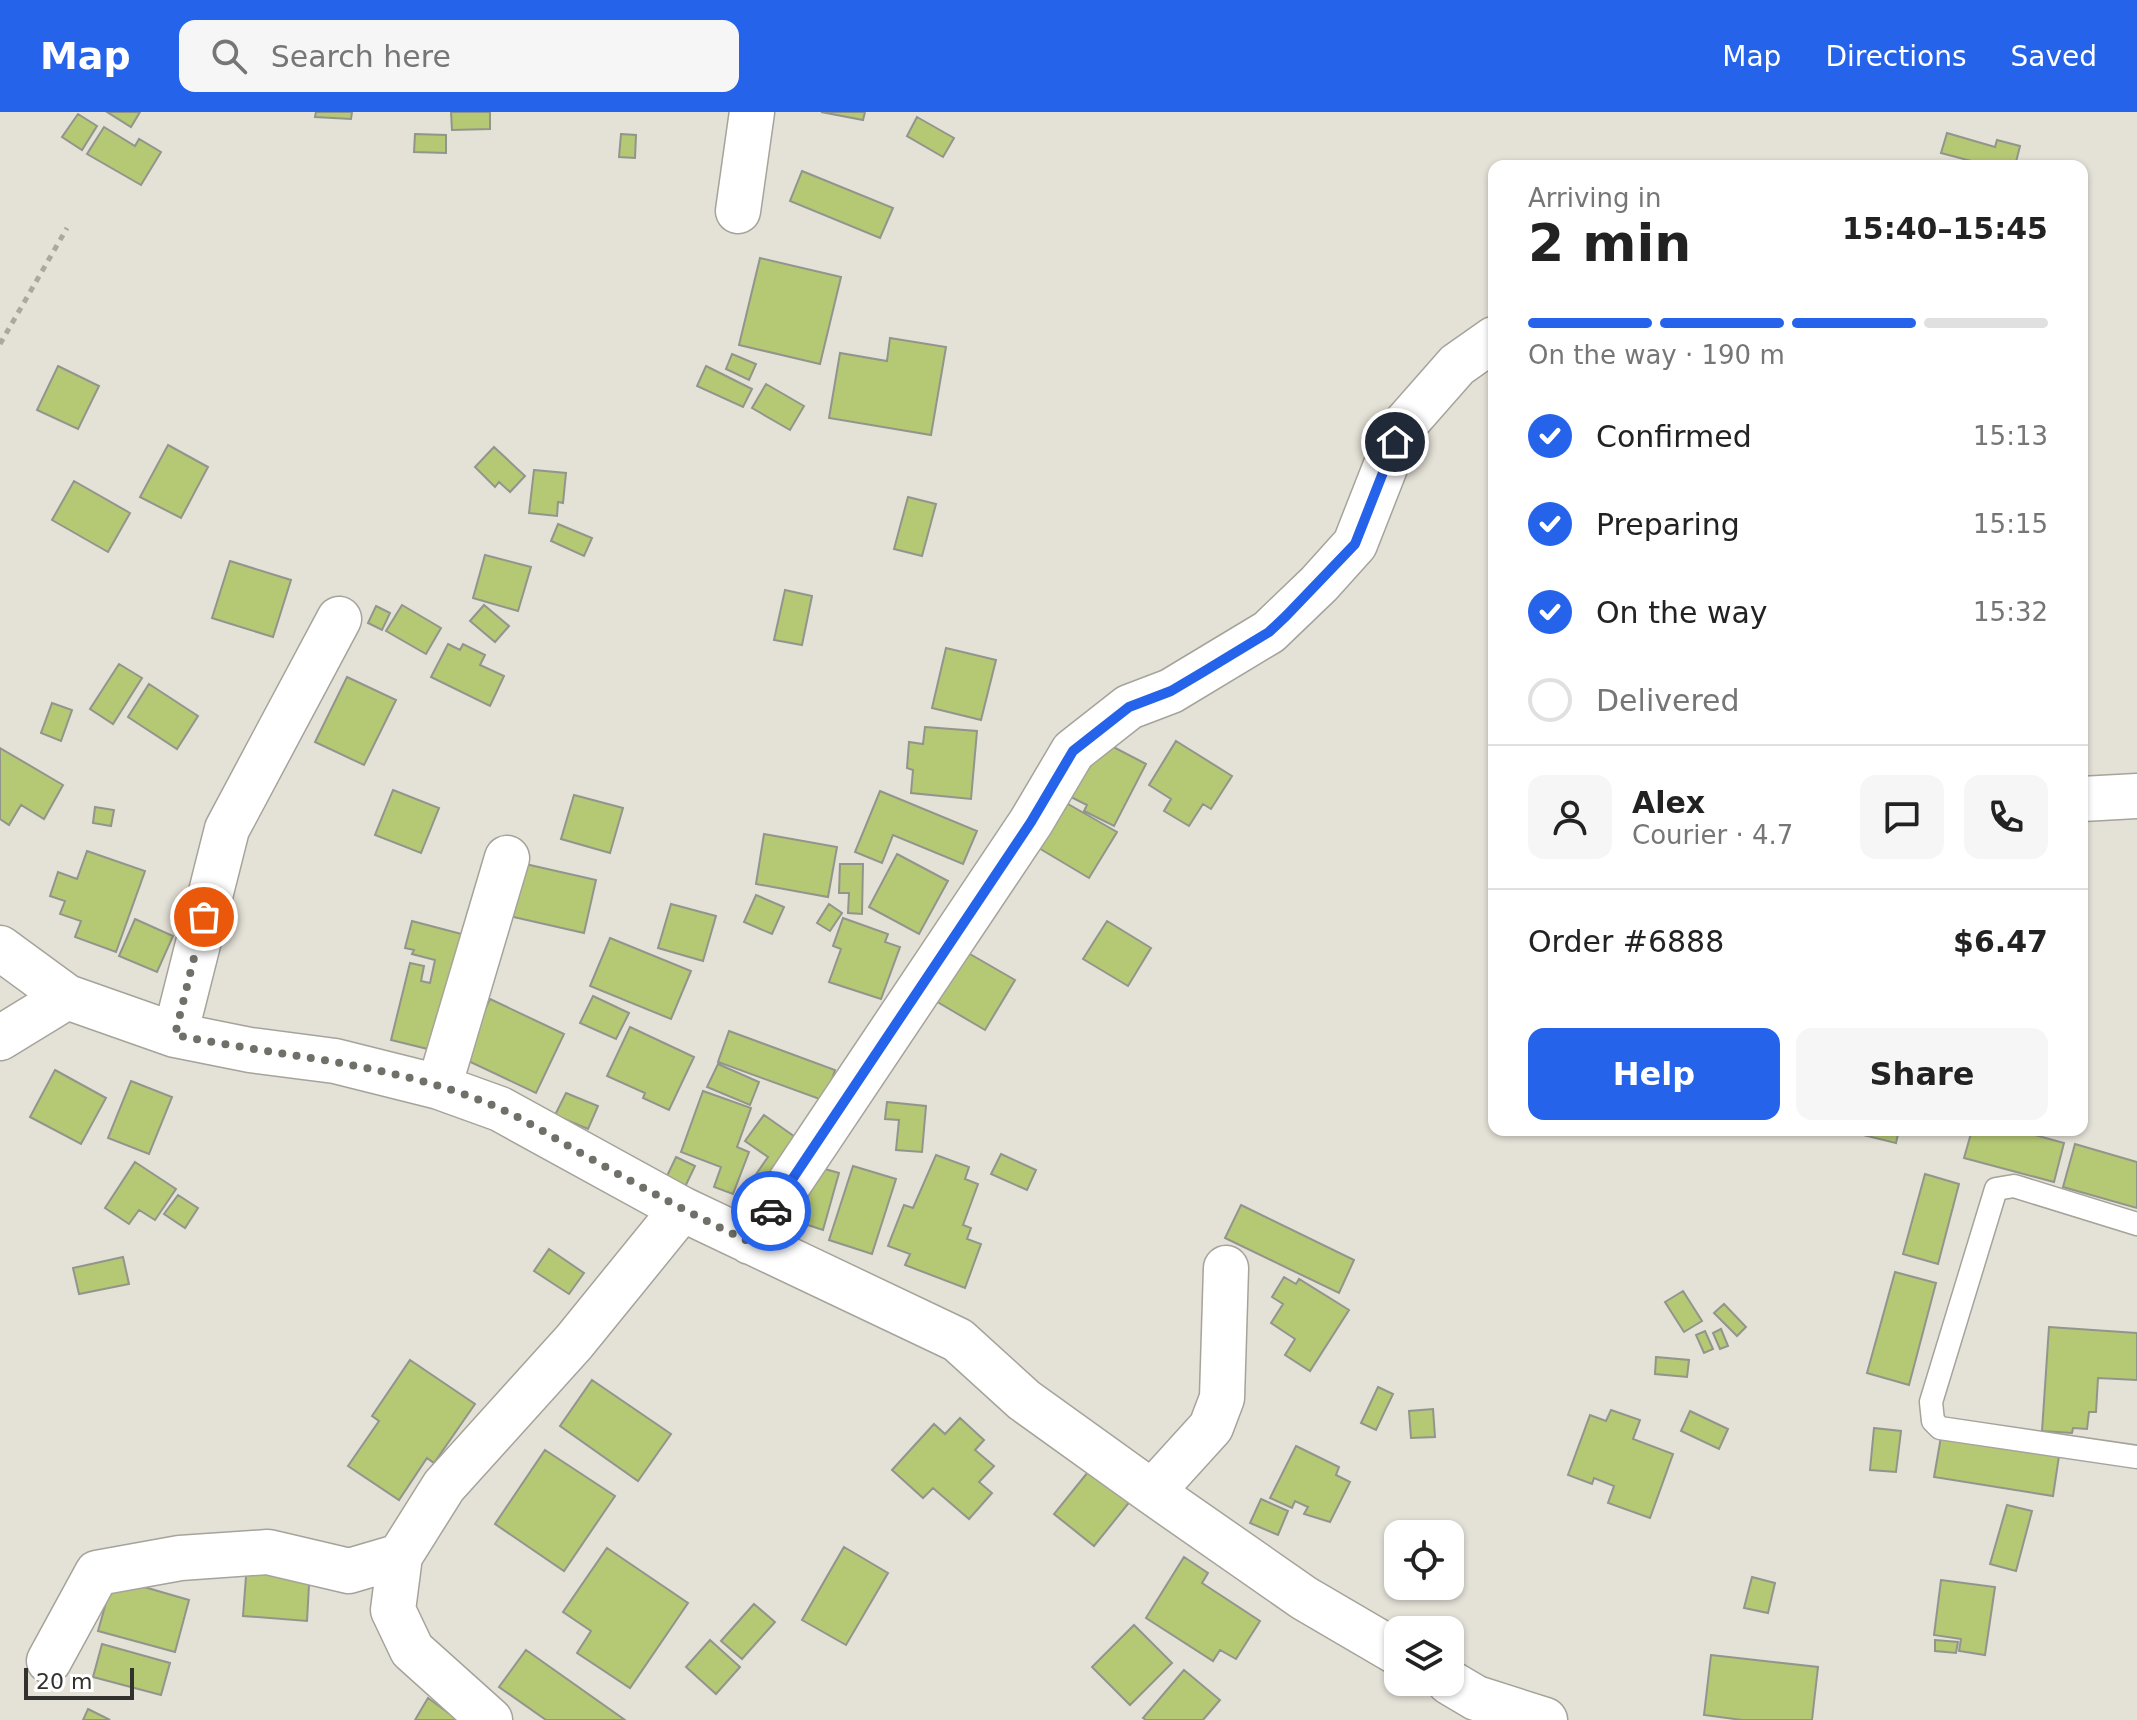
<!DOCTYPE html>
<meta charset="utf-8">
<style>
body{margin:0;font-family:"DejaVu Sans",sans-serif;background:#f6f6f6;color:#222;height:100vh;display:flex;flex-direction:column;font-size:30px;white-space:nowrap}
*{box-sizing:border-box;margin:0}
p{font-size:26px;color:#767676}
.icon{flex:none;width:44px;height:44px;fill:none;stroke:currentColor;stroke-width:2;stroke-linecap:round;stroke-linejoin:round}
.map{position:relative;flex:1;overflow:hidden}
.sheet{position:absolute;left:1488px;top:48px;width:600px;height:976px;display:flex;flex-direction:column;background:#fff;border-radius:16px;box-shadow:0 2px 6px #0004}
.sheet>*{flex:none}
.fabs{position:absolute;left:1384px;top:1408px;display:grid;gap:16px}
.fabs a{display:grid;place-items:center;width:80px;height:80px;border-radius:16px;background:#fff;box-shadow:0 2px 6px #0004;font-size:40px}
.scale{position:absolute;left:24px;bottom:20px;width:110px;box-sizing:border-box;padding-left:8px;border:4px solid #32312d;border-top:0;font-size:22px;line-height:28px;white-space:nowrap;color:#32312d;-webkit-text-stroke:6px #fff;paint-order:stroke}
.pin{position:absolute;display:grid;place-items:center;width:68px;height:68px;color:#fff;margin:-34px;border:4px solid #fff;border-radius:50%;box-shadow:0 2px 8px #0007}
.courier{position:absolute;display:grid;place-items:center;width:80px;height:80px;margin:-40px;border:6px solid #2563eb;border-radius:50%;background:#fff;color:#222;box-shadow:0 2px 10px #0007}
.headline em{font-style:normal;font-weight:600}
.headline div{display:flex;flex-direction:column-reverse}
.headline{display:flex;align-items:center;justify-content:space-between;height:136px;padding:0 40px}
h1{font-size:52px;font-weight:600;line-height:60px}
.bar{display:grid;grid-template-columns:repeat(4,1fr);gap:12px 8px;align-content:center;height:96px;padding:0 40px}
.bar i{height:10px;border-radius:6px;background:#e0e0e0}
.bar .current{background:#2563eb}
.bar p{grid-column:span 4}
.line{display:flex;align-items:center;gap:20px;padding:0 40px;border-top:2px solid #e0e0e0}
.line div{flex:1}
.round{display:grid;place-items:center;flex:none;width:84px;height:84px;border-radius:16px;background:#f6f6f6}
ol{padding:0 40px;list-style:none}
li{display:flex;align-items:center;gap:24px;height:88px}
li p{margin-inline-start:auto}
li .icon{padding:8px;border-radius:50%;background:#2563eb;color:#fff;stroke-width:4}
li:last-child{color:#767676}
li i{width:44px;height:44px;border:4px solid #e0e0e0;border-radius:50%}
.action{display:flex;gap:16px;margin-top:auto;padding:16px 40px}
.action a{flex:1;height:92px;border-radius:16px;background:#2563eb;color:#fff;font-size:32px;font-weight:600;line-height:92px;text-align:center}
.action a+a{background:#f6f6f6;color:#222}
header{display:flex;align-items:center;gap:48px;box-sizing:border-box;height:112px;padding:0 40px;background:#2563eb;color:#fff}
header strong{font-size:38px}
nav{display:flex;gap:44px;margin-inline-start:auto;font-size:28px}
.search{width:560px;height:72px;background:#f6f6f6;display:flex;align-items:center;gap:20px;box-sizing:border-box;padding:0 28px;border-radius:16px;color:#767676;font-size:30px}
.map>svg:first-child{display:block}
</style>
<header>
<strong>Map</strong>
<div class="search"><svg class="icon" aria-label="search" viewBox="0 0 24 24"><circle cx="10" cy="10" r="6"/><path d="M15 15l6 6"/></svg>Search here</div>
<nav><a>Map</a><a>Directions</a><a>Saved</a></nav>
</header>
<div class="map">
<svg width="2137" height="1608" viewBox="0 0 2137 1608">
<rect width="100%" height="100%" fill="#e4e1d7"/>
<path fill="#b5c874" stroke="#92958c" stroke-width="2" d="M107 0H140L131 15Z
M316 0H352L351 7 315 5Z
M451 0H490V17L452 18Z
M821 0H865L863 8Z
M78 2 97 14 82 38 62 25Z
M917 5 954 26 943 45 907 24Z
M104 15 135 34 139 27 161 40 141 73 87 42Z
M1947 21 1995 35 1997 28 2020 34 2015 54H1990L1941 41Z
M415 22 446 23V41L414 40Z
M621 22 636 23 635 46 619 45Z
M802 59 893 96 880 126 790 89Z
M760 146 841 165 820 252 739 233Z
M890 226 946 235 931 323 829 306 840 241 887 249Z
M732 242 756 252 749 268 726 257Z
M58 254 99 274 78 317 37 298Z
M706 254 752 277 743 295 697 274Z
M766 272 804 294 790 318 752 296Z
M168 333 208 355 181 406 140 385Z
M494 335 525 364 510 380 499 370 495 375 475 355Z
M534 358 566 361 563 391 558 390 557 404 529 401Z
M74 369 130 401 108 440 52 408Z
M908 385 936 392 922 444 894 437Z
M558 412 592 426 584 444 551 429Z
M485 443 531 455 518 499 473 486Z
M230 449 291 468 273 525 212 506Z
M785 478 812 484 802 533 774 528Z
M402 493 441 516 426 542 386 519Z
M484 493 509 514 495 530 470 509Z
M376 494 390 501 382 518 368 511Z
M448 532 460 538 463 532 485 543 480 553 504 564 490 594 431 565Z
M946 536 996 548 981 608 932 596Z
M119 552 142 566 113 612 90 597Z
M347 565 396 588 364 653 315 630Z
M149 572 198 604 177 637 128 605Z
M52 591 72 598 61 629 41 621Z
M925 615 977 619 971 687 911 681 913 658 907 656 909 630 923 632Z
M1098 627 1146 652 1114 714 1084 699 1087 693 1069 684Z
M1176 629 1232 664 1211 697 1203 692 1189 714 1164 699 1171 687 1149 673Z
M0 636 63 673 44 707 21 693 9 713 0 707Z
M393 678 439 696 421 741 375 723Z
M880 679 977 719 963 752 893 723 882 751 855 740Z
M574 683 623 696 610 741 561 727Z
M1054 684 1117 720 1089 766 1027 729Z
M95 695 114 698 111 714 93 711Z
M764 722 837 735 828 785 756 772Z
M87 739 145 759 116 840 75 825 81 809 60 802 65 789 50 784 58 760 77 767Z
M897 742 948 769 919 822 869 795Z
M521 751 596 768 584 821 509 804Z
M840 752H863L862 802 848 801 849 781H839Z
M756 783 784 795 772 822 744 810Z
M671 792 716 804 703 849 658 836Z
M829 792 842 801 830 819 817 811Z
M843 806 888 822 885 830 900 835 881 887 829 870 841 837 833 834Z
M135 807 173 824 157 860 119 844Z
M412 809 469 824 440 940 391 928 410 851 424 854 421 869 430 871 435 848 412 842 414 838 405 836Z
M1107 809 1151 836 1128 874 1083 847Z
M610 826 691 859 671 907 590 874Z
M963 838 1015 868 985 918 934 888Z
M593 884 629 901 616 927 580 911Z
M490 887 564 922 536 981 462 946Z
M630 915 694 945 669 998 643 986 645 981 607 964Z
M729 919 835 958 825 989 718 950Z
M718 952 759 970 750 993 707 975Z
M55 958 106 986 81 1032 30 1005Z
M131 969 172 985 149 1042 108 1026Z
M703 979 751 996 737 1035 749 1040 733 1082 714 1075 721 1055 681 1040Z
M566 981 598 994 588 1017 555 1003Z
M887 990 926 994 922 1040 896 1038 899 1008 885 1007Z
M764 1003 805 1032 762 1090 745 1078 768 1045 745 1029Z
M1843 1018H1899L1896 1031Z
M1972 1018H2016L2064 1031 2054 1070 1964 1046Z
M2075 1032 2137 1050V1096L2063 1075Z
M1001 1042 1036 1058 1027 1078 991 1062Z
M936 1043 969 1055 965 1067 978 1072 963 1113 971 1116 967 1127 981 1132 965 1176 905 1153 910 1142 888 1134 904 1093 913 1096Z
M676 1045 695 1054 685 1075 666 1066Z
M135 1050 176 1077 155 1108 139 1098 129 1112 105 1096Z
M853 1054 896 1067 872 1142 829 1128Z
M818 1055 839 1061 823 1118 799 1110Z
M1925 1062 1959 1072 1938 1152 1903 1142Z
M178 1083 198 1096 185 1116 164 1102Z
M1241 1093 1354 1148 1339 1181 1225 1126Z
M549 1137 584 1161 569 1182 534 1159Z
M123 1145 129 1172 79 1182 73 1156Z
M1895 1160 1936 1171 1909 1273 1867 1261Z
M1284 1165 1296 1172 1299 1167 1349 1198 1310 1259 1285 1243 1295 1227 1271 1211 1283 1192 1272 1185Z
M1683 1179 1702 1209 1684 1220 1665 1190Z
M1724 1192 1746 1215 1737 1224 1714 1201Z
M2049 1215 2137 1221V1268L2098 1266 2096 1300H2089L2087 1317 2073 1316 2072 1321 2042 1319Z
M1721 1217 1728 1234 1720 1237 1713 1221Z
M1705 1219 1713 1237 1704 1241 1696 1223Z
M1656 1245 1689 1248 1687 1265 1655 1262Z
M410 1248 475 1292 434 1351 427 1346 399 1388 348 1354 379 1309 372 1304Z
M592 1268 671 1322 638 1369 560 1314Z
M1378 1275 1393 1282 1376 1318 1361 1311Z
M1433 1297 1435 1325 1411 1326 1409 1299Z
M1611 1298 1640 1308 1633 1327 1673 1342 1650 1406 1608 1391 1614 1374 1594 1366 1592 1372 1568 1363 1590 1303 1606 1309Z
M1690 1299 1728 1317 1719 1337 1681 1319Z
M960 1306 984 1328 975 1338 994 1354 979 1370 992 1381 969 1407 933 1376 923 1386 892 1358 934 1312 945 1322Z
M1874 1316 1901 1319 1896 1360 1870 1358Z
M1941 1325 2059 1344 2053 1384 1934 1365Z
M1296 1334 1339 1355 1336 1363 1350 1370 1330 1410 1304 1402 1308 1395 1295 1389 1292 1396 1270 1386Z
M545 1338 615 1384 564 1459 495 1412Z
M1092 1355 1132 1387 1094 1434 1054 1402Z
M1261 1387 1288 1399 1278 1423 1250 1411Z
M2007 1393 2032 1399 2016 1459 1990 1452Z
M844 1435 888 1461 846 1533 802 1508Z
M607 1436 688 1491 630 1576 577 1541 591 1519 563 1500Z
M1184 1445 1208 1461 1202 1471 1260 1509 1236 1547 1220 1538 1213 1549 1146 1506Z
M247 1451 310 1455 307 1509 243 1504Z
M1752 1465 1775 1471 1768 1501 1744 1496Z
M113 1466 189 1488 175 1540 98 1519Z
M1941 1468 1995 1475 1985 1543 1959 1539 1961 1527 1934 1523Z
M754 1492 775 1510 742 1547 721 1529Z
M1134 1513 1172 1551 1130 1593 1092 1555Z
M710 1528 740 1555 716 1582 686 1555Z
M1935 1528 1958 1530 1956 1541 1935 1539Z
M102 1532 170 1551 161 1583 93 1565Z
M526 1538 625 1608H546L499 1575Z
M1711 1543 1818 1555 1812 1608H1742L1704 1603Z
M1184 1558 1220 1588 1203 1608H1146L1143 1606Z
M428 1586 450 1602 457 1594 475 1608H415Z
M88 1597 110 1608H83Z"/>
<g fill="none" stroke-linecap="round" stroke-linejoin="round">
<defs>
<path id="service" d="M2137 1112 2014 1074 1996 1077 1931 1290 1933 1309 1940 1316 2137 1345"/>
<path id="minor" d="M738 99 752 0
M2082 687 2137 684
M0 836 67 885 175 923 250 938 335 949 439 975 500 997 682 1097 958 1228 1024 1288 1152 1380 1304 1486 1398 1541
M175 923 227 717 339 507
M0 926 67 885
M439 975 507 746
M750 1130 1031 710 1073 639 1129 595 1171 579 1269 520 1319 472 1355 432 1395 330 1406 311 1457 253 1494 227
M1152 1380 1211 1315 1222 1286 1226 1156
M49 1549 97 1461 180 1446 268 1440 349 1459 400 1444
M1449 1570 1476 1586 1545 1608
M490 1608 412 1538 393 1498 400 1444 444 1374 574 1230 682 1097"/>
</defs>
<use href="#service" stroke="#a6a39a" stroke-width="25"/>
<use href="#minor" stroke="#a6a39a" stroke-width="47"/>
<path stroke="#aaa8a0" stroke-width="5" stroke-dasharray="6 6" stroke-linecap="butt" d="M0 232 67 116"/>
<use href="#service" stroke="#fff" stroke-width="22"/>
<use href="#minor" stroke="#fff" stroke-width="44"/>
</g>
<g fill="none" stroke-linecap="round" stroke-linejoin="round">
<path stroke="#706f68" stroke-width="8" stroke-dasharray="0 14.4" d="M204 805 175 923C283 945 397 951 499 996 532 1011 563 1032 595 1049 646 1078 697 1105 750 1130L771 1099"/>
<path stroke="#2563eb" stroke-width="10" d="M771 1099 1031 710 1073 639 1129 595 1171 579 1203 560 1269 520 1286 504 1355 432 1395 330"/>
</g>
</svg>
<div class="fabs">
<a><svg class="icon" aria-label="locate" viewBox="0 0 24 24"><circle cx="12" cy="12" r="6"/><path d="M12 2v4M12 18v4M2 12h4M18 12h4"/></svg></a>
<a><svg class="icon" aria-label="layers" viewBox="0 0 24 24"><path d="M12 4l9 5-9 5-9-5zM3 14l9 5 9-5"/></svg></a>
</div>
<div class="scale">20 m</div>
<div class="pin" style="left:204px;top:805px;background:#ea580c"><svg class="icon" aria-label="bag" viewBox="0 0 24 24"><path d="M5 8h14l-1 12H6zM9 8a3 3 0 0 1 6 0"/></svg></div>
<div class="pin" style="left:1395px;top:330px;background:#1f2937"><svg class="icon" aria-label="home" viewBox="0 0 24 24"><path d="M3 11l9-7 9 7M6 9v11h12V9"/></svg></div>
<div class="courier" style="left:771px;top:1099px"><svg class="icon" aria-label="car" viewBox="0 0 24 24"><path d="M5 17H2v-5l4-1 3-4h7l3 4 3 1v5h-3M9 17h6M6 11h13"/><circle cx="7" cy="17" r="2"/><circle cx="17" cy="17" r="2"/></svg></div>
<section class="sheet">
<div class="headline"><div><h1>2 min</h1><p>Arriving in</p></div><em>15:40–15:45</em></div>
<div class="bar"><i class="current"></i><i class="current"></i><i class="current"></i><i></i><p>On the way · 190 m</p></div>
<ol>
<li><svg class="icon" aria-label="check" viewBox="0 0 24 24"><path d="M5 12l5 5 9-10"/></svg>Confirmed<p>15:13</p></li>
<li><svg class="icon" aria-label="check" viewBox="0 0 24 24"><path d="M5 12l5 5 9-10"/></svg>Preparing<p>15:15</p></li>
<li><svg class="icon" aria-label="check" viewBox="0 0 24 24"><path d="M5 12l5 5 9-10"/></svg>On the way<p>15:32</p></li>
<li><i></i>Delivered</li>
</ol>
<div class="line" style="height:144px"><a class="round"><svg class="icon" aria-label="person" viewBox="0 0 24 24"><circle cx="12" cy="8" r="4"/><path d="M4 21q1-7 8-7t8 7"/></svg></a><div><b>Alex</b><p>Courier · 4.7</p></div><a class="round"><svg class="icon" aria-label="chat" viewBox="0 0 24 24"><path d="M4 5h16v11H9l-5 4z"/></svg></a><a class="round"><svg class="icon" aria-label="phone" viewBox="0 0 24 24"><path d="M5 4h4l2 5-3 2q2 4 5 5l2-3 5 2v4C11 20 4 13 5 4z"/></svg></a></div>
<div class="line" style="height:104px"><div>Order #6888</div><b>$6.47</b></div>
<div class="action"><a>Help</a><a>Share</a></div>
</section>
</div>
